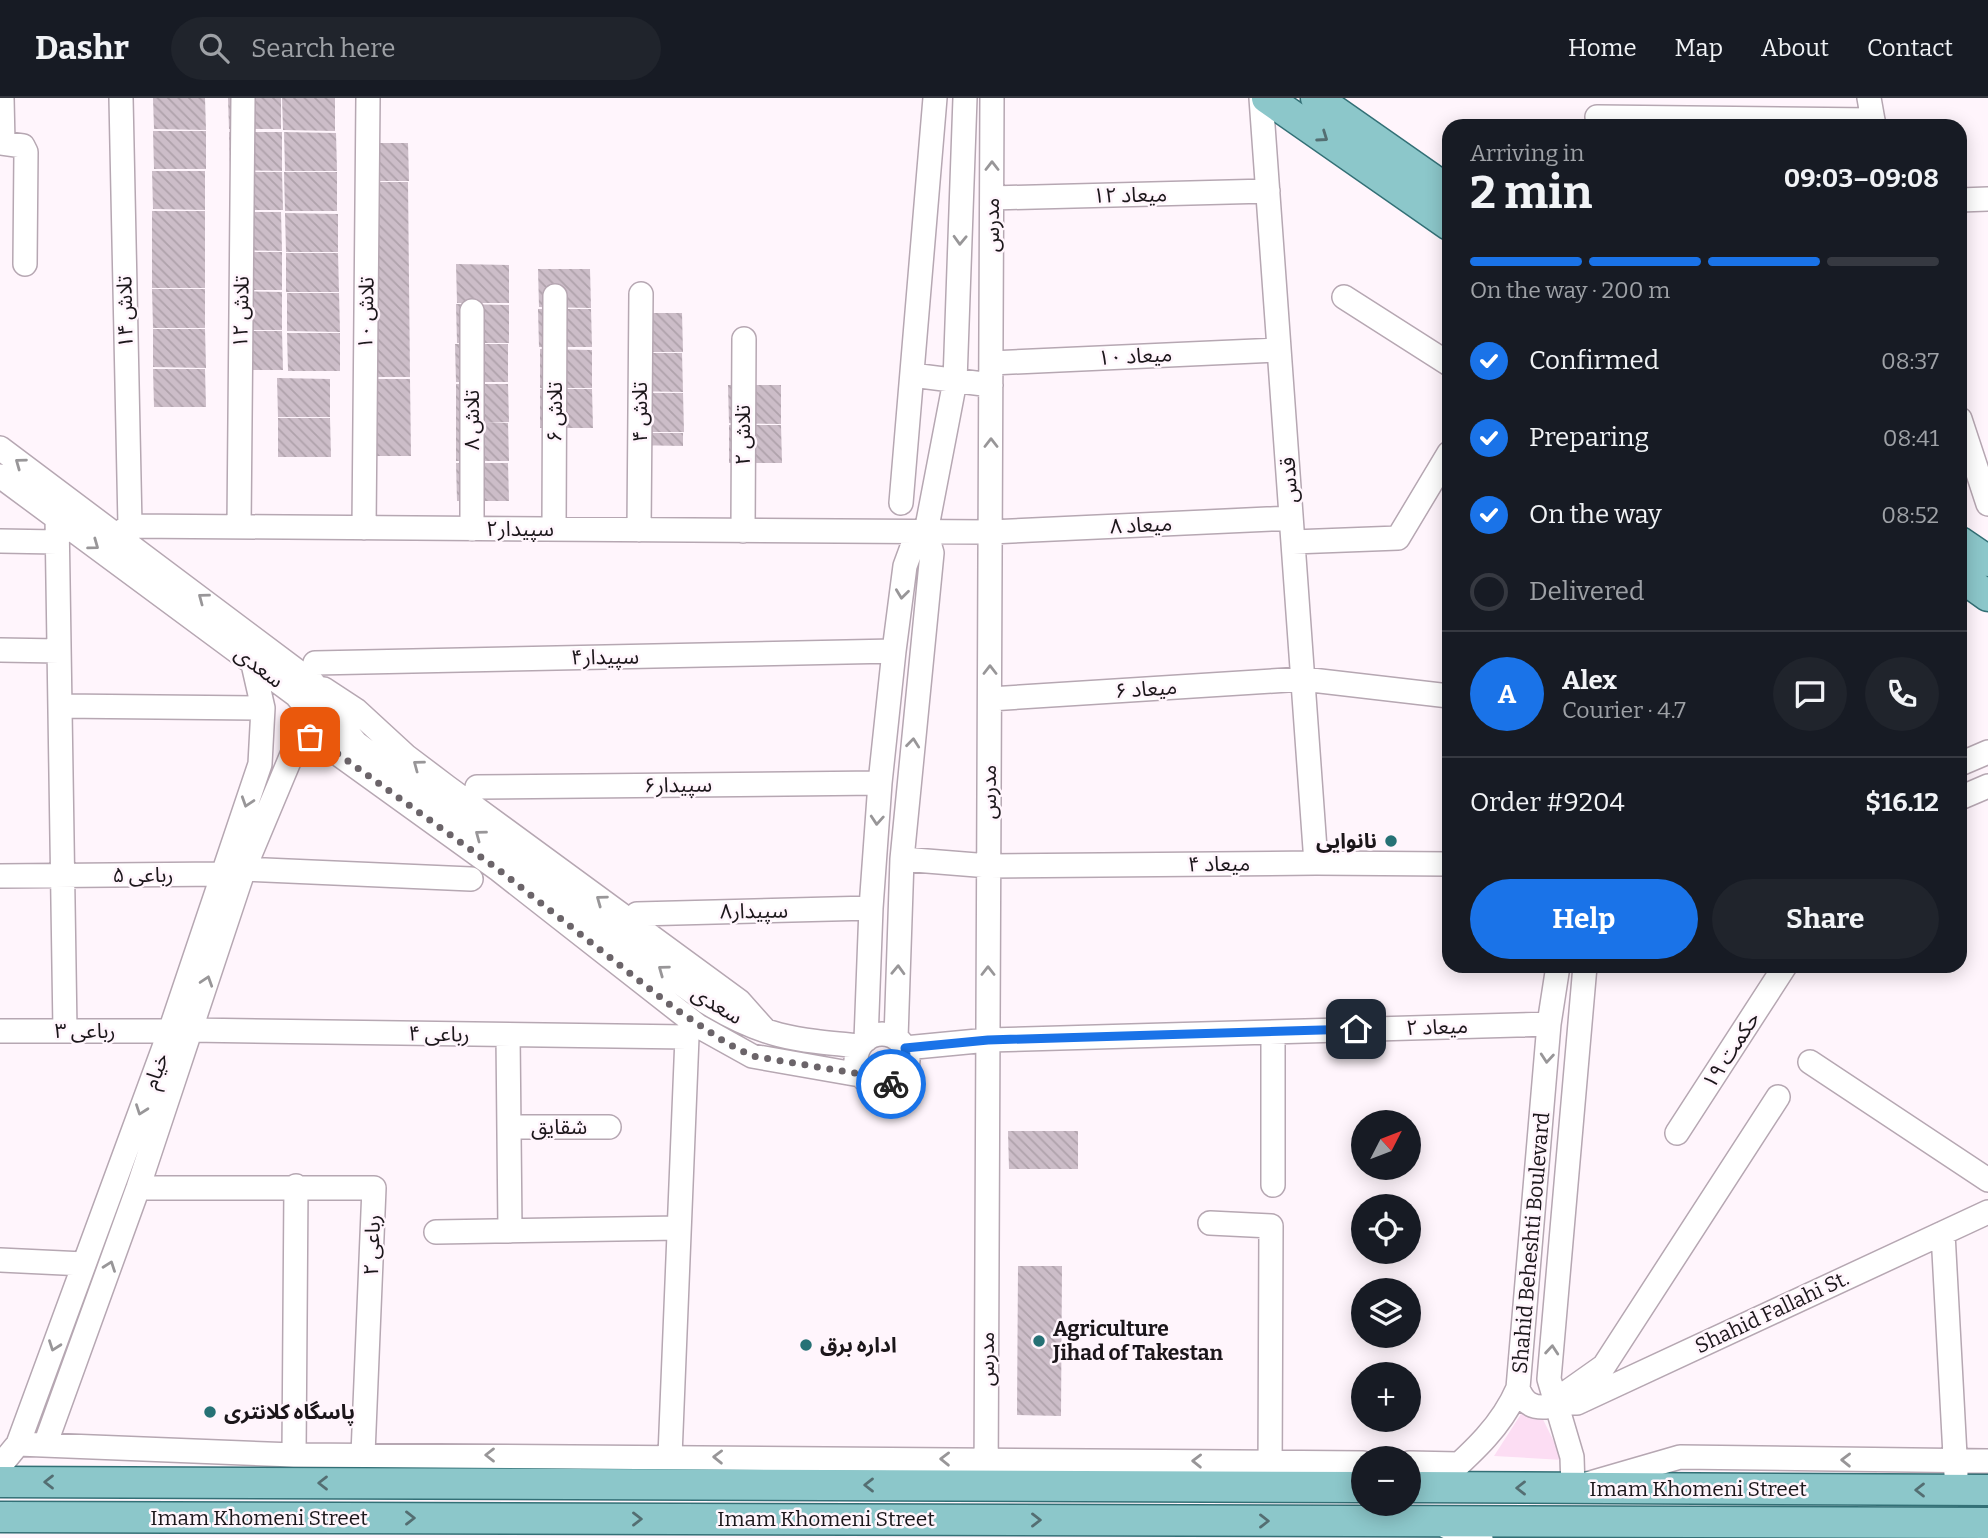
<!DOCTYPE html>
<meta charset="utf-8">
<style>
body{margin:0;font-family:Bitter,"Noto Sans Arabic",serif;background:#20242c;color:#f1f3f6;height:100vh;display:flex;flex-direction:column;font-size:26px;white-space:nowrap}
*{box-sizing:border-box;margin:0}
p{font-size:23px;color:#9ea1a6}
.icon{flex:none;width:38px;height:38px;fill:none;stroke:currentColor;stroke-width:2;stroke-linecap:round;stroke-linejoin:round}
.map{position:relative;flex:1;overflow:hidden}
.sheet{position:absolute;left:1442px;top:21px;width:525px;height:854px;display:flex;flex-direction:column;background:#171b24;border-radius:21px;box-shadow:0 4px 18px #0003}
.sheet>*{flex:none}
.needle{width:46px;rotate:48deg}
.controls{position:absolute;left:1351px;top:1012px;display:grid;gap:14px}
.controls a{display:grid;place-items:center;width:70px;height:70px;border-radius:50%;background:#171b24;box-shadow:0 4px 18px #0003;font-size:35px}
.pin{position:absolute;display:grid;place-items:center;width:60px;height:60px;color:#fff;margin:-30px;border-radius:14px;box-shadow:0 4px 10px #0006}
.courier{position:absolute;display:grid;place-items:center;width:70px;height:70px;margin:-35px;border:5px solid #1a73e8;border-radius:50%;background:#fff;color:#222;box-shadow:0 2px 9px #0007}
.overview em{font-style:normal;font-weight:700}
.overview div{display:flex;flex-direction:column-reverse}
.overview{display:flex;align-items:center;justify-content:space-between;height:119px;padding:0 28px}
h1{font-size:46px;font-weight:700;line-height:52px}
.bar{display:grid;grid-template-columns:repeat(4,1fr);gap:10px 7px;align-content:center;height:84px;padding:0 28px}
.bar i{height:9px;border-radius:5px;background:#363941}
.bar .on{background:#1a73e8}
.bar p{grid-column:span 4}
.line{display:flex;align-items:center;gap:18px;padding:0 28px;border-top:2px solid #363941}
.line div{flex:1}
.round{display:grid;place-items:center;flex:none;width:74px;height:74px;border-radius:37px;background:#20242c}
ol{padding:0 28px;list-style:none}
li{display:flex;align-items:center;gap:21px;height:77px}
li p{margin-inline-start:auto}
li .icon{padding:7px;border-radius:50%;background:#1a73e8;color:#fff;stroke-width:4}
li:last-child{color:#9ea1a6}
li i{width:38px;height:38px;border:4px solid #363941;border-radius:50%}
.button{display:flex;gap:14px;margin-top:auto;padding:14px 28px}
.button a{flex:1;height:80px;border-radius:42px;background:#1a73e8;color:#fff;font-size:28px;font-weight:700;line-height:80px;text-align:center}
.button a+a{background:#20242c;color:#f1f3f6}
header{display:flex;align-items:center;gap:42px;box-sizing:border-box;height:98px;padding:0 35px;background:#171b24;border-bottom:2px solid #363941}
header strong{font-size:33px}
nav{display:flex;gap:38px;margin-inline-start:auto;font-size:24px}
.search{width:490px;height:63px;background:#20242c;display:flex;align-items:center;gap:18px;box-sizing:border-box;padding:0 24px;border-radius:38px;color:#9ea1a6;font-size:26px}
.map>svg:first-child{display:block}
</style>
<header>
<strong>Dashr</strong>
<div class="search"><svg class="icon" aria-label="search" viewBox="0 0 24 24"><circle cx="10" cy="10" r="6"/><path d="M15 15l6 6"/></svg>Search here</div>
<nav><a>Home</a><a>Map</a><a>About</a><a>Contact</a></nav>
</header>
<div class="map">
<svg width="1988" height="1440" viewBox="0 0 1988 1440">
<defs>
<pattern id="building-back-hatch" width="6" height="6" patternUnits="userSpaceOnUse" patternTransform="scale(1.75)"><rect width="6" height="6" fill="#ccbdc8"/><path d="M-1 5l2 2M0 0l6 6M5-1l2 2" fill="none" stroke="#afa2ab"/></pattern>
</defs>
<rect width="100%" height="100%" fill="#fff5fc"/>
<path fill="#fcddf3" d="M1532 1299 1563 1362 1494 1358Z"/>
<path fill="url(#building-back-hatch)" d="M153 0H205L206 32 154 31Z
M228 0H281V31H229Z
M282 0H335V33L283 32Z
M153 33H206V71H154Z
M229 34H282V73L230 72Z
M284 34 336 35 337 73H285Z
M355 45H408L409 83H356Z
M152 73H205V112L153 111Z
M230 74H282L283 112H230Z
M284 74H337V113H285Z
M356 84H408L410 279H358Z
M152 113H205V190H152Z
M229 114H281L282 153 229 152Z
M285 115 338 116V154H286Z
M229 154H282V192H230Z
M286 155H338L339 194H286Z
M456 166 509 167V205H457Z
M538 171H590L591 210 539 209Z
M152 191H205V230H153Z
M229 193 282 194V232H230Z
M287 195H339L340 234 287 233Z
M456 206 509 207V245H457Z
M538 211H591L592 249H539Z
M630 215H682L683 254H630Z
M153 231H205L206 270 153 269Z
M230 233H282L283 272H230Z
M287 235H340V273H288Z
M455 246H508V284H456Z
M540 251 592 252V290H540Z
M630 255H682L683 294 631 293Z
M153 271H205L206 309H154Z
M277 280 330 281V319H278Z
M357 281H410L411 358H358Z
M456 286H508L509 324 486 325H508L509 363H456Z
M728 287H781V326L729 325Z
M540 291H592L593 330H540Z
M631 295H683L684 334H631Z
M278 320H330L331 359H278Z
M729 327H781L782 365H729Z
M631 335H683V348L631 347Z
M456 365H508L509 403H457Z
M1008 1033H1078V1071H1009Z
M1018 1168H1062L1061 1318 1017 1317Z"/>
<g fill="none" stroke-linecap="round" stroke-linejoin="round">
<defs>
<path id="minor" d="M2 0 3 45
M121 0 130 428
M1261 0 1316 765
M1869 0 1874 28
M1597 19 1873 22
M0 45 23 48 26 54 25 166
M992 100 1268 93
M1960 102 1988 101
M1344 199 1449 266
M991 265 1279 252
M912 277 991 287
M1960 321 1988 406
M0 350 313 585C329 604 340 626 356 645L706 904C762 939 795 942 859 948
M0 378 296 597 310 614 334 653 499 772 698 928 752 958 860 977
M901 405 935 0
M57 419 65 933
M239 429 243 0
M364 430 368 0
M472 431V213
M554 431 555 198
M639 432 641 196
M743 433 744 241
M117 436 130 428 990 434 1291 420
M0 443 57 444
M1293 444 1398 440 1449 355
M0 552 59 553
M315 565 894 553
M324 591 356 612 406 658 447 689 739 903 764 931
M990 601 1303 581 1449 598
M60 608 263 610
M1960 666 1988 654
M477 689 880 685
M1960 700 1988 688
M902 761 989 768 1316 765 1449 766
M244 771 471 781
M0 778 223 776
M637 816 871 810
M1585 868 1549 1281 1572 1359 1573 1390 1680 1359 1988 1363
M190 932 687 939 670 1358
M0 933H170
M856 962a26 26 0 1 1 52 0a26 26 0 1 1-52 0Z
M508 937 510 1133
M896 940 902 761 932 455 926 434 955 283 965 0
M866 942 871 810 880 685 894 553 905 468 912 449 926 434
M905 950 988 942 1549 926
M1810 964 1988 1082
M509 1029H609
M1677 1035 1785 868
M1273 1087V934
M138 1090H374L363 1356
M1210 1125 1271 1128 1270 1379
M436 1134 679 1130
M1943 1135 1956 1376
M0 1162 84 1166
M1518 1290C1523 1304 1531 1310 1546 1309L1604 1268 1778 999
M1555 1304 1577 1305 1988 1114
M18 1346 294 1357 1363 1365
M45 1347 138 1090 244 771 293 654 300 644 322 636
M294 1357 296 1088
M1409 1365 1459 1366
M0 1368 18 1346 170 933 260 666 263 610 253 566
M986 1388 992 0
M1433 1390C1467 1359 1500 1332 1518 1290L1549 926 1558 868
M1447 1429 1481 1440"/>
<path id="major" d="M1267 0 1449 127
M1316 0 1449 93
M1960 444 1988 463
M1960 478 1988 498
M0 1384 1363 1389
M1409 1389 1988 1392
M0 1419 1988 1425"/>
</defs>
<use href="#minor" stroke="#b6a7b2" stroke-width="26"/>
<use href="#major" stroke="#337076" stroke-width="33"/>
<use href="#minor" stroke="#fff" stroke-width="23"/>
<use href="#major" stroke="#8cc7ca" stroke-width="30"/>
</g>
<defs><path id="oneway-chevron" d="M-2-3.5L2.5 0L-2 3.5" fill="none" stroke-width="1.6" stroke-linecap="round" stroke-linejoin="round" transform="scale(1.75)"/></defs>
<g stroke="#546e72">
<use href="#oneway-chevron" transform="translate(1323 39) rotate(35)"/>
<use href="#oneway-chevron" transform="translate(49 1384) rotate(-180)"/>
<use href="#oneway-chevron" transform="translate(323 1385) rotate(-180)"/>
<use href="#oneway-chevron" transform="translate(869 1387) rotate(-180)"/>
<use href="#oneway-chevron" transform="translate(1521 1390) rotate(-180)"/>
<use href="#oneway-chevron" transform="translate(1920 1392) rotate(-180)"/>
<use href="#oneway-chevron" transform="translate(410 1420)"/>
<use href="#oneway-chevron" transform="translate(637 1421)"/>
<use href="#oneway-chevron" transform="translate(1036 1422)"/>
<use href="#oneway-chevron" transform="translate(1264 1423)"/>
</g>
<g stroke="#989698">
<use href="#oneway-chevron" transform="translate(992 68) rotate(-90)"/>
<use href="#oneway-chevron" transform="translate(960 142) rotate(92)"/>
<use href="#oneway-chevron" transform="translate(991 345) rotate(-90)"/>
<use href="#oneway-chevron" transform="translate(20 365) rotate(-144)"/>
<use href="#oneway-chevron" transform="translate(94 447) rotate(36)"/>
<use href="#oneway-chevron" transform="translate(902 496) rotate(97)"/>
<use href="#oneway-chevron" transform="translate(203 500) rotate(-143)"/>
<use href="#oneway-chevron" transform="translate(990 572) rotate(-90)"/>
<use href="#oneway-chevron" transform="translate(913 645) rotate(-84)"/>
<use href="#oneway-chevron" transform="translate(418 667) rotate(-143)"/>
<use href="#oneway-chevron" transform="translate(247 704) rotate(108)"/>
<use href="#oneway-chevron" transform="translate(877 722) rotate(94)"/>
<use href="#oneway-chevron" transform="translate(480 737) rotate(-143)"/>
<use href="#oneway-chevron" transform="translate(601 802) rotate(-144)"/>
<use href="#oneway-chevron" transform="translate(663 872) rotate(-144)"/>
<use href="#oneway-chevron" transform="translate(898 872) rotate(-88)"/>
<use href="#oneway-chevron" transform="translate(988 873) rotate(-90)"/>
<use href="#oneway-chevron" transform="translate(207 883) rotate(-72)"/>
<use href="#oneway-chevron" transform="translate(1547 960) rotate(95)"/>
<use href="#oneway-chevron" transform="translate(141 1012) rotate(110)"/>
<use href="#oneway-chevron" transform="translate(110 1168) rotate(-70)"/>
<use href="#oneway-chevron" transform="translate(54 1248) rotate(110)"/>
<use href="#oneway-chevron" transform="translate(1552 1252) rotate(-85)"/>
<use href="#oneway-chevron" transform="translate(490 1357) rotate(-180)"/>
<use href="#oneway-chevron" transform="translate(718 1359) rotate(-179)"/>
<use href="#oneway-chevron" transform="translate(945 1361) rotate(-179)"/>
<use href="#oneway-chevron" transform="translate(1846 1362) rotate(-179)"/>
<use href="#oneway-chevron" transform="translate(1197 1363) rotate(-179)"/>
</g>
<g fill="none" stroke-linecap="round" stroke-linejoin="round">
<path stroke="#6b6469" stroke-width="7" stroke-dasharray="0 12.6" d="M310 639 322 636 334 653 499 772 674 910 725 944 752 958 860 976C869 985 879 992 891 986"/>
<path stroke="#1a73e8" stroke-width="9" d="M891 986C907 977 908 967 905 950L988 942 1356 931"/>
</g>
<g fill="#267175" stroke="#fff5fc" stroke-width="2.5">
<circle cx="1391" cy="743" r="7"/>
<circle cx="1039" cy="1243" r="7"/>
<circle cx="806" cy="1247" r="7"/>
<circle cx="210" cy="1314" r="7"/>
</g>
<g text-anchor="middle" stroke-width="5" stroke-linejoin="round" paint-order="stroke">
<g font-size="21" fill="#1b161a" stroke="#fff5fc">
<text transform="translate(1130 97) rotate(-1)" y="7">میعاد ۱۲</text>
<text transform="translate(992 127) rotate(-90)" y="7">مدرس</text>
<text transform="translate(125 214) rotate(-91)" y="7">تلاش ۱۴</text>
<text transform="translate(241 214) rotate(-89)" y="7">تلاش ۱۲</text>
<text transform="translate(366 215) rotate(-89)" y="7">تلاش ۱۰</text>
<text transform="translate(1135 258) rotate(-3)" y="7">میعاد ۱۰</text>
<text transform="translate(555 314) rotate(-90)" y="7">تلاش ۶</text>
<text transform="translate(640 314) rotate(-90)" y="7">تلاش ۴</text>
<text transform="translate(472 322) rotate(-90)" y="7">تلاش ۸</text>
<text transform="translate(743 337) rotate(-90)" y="7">تلاش ۲</text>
<text transform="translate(1289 382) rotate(-94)" y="7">قدس</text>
<text transform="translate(1141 427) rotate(-3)" y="7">میعاد ۸</text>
<text x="520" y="438">سپیدار۲</text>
<text transform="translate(605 559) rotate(-1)" y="7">سپیدار۴</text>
<text transform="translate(259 569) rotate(37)" y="7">سعدی</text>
<text transform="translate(1146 591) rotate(-4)" y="7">میعاد ۶</text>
<text transform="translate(678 687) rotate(-1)" y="7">سپیدار۶</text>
<text transform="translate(989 694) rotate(-90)" y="7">مدرس</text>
<text transform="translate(1219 766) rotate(-1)" y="7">میعاد ۴</text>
<text x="143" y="784">رباعی ۵</text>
<text transform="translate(754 813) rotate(-1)" y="7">سپیدار۸</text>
<text transform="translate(717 907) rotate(31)" y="7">سعدی</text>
<text transform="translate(1437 929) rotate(-2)" y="7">میعاد ۲</text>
<text x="85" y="940">رباعی ۳</text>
<text transform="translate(439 936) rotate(1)" y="7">رباعی ۴</text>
<text transform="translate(1731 952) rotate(-57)" y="7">حکمت ۱۹</text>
<text transform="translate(156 973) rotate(-70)" y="7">خیام</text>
<text x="559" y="1036">شقایق</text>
<text transform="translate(1531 1145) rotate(-85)" y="7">Shahid Beheshti Boulevard</text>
<text transform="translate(372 1147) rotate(-88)" y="7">رباعی ۲</text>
<text transform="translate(1772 1214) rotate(-25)" y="7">Shahid Fallahi St.</text>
<text transform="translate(987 1261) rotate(-90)" y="7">مدرس</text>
<text x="1698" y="1398">Imam Khomeni Street</text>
<text x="259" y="1427">Imam Khomeni Street</text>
<text x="826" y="1428">Imam Khomeni Street</text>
</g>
<g font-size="21" font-weight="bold" fill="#1b161a" stroke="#fff5fc" text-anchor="start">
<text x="1377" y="750" text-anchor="end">نانوایی</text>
<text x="1053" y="1238">Agriculture<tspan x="1053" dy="24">Jihad of Takestan</tspan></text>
<text x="820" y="1254">اداره برق</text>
<text x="224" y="1321">پاسگاه کلانتری</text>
</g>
</g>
</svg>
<div class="controls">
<a><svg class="needle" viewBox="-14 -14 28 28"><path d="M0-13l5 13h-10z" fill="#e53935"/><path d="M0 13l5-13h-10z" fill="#9ea1a6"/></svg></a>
<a><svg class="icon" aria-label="locate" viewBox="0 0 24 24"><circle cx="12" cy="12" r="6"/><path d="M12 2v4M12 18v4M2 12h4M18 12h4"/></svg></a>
<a><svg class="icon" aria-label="layers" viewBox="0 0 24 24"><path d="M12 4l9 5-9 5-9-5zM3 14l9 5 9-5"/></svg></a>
<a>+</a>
<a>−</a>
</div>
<div class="pin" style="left:310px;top:639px;background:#ea580c"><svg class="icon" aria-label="bag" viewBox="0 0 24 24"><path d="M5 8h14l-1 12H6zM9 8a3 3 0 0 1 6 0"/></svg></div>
<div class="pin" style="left:1356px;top:931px;background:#1f2937"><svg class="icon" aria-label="home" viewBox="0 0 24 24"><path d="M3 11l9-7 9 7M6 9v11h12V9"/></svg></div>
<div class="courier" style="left:891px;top:986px"><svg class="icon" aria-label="bike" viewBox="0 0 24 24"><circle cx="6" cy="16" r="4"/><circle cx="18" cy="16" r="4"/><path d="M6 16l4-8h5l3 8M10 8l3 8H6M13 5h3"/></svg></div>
<section class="sheet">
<div class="overview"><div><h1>2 min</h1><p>Arriving in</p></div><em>09:03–09:08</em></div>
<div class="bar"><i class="on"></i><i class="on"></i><i class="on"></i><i></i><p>On the way · 200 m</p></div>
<ol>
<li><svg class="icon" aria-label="check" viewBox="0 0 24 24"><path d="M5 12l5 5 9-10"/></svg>Confirmed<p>08:37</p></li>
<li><svg class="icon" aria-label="check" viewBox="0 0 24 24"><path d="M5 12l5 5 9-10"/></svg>Preparing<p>08:41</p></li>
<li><svg class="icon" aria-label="check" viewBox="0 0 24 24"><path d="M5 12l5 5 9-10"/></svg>On the way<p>08:52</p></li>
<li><i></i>Delivered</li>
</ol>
<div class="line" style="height:126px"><b class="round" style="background:#1a73e8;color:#fff">A</b><div><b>Alex</b><p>Courier · 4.7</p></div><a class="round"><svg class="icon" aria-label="chat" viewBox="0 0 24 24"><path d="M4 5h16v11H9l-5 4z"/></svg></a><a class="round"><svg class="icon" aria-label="phone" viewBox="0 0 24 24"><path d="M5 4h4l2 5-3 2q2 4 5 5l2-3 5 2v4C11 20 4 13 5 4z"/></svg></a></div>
<div class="line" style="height:91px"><div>Order #9204</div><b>$16.12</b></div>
<div class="button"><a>Help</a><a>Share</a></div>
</section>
</div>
